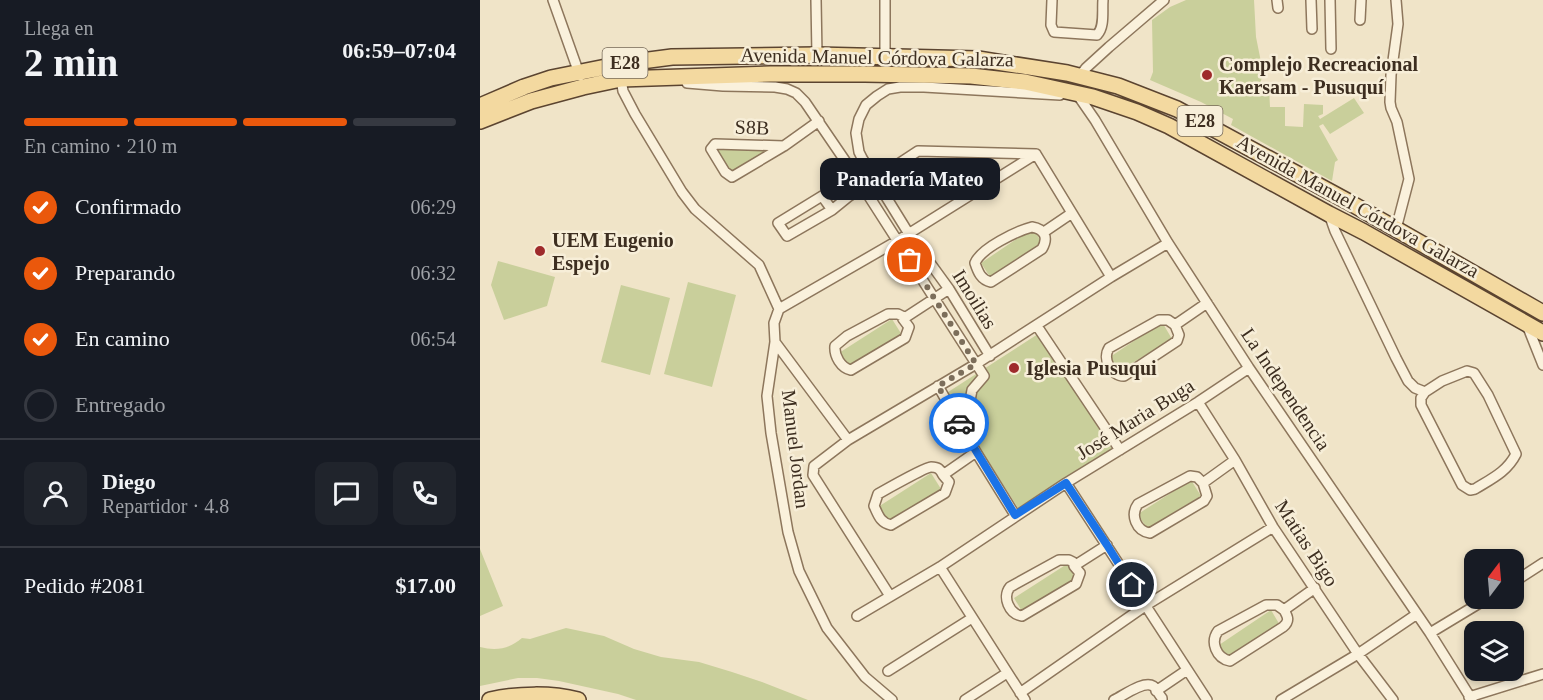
<!DOCTYPE html>
<html lang="es">
<meta charset="utf-8">
<style>
body{margin:0;font-family:Georgia,serif;background:#20242c;color:#f1f3f6;height:100vh;display:flex;flex-direction:column;font-size:22px;white-space:nowrap}
*{box-sizing:border-box;margin:0}
p{font-size:20px;color:#9ea1a6}
.icon{flex:none;width:33px;height:33px;fill:none;stroke:currentColor;stroke-width:2;stroke-linecap:round;stroke-linejoin:round}
.map{position:relative;flex:1;overflow:hidden}
.details{display:flex;flex-direction:column;background:#171b24;width:480px}
.details>*{flex:none}
.needle{width:39px;rotate:16deg}
.fabs{position:absolute;left:984px;top:549px;display:grid;gap:12px}
.fabs a{display:grid;place-items:center;width:60px;height:60px;border-radius:12px;background:#171b24;box-shadow:0 3px 9px #0003;font-size:30px}
.pin{position:absolute;display:grid;place-items:center;width:51px;height:51px;color:#fff;margin:-26px;border:3px solid #fff;border-radius:50%;box-shadow:0 2px 6px #0007}
.courier{position:absolute;display:grid;place-items:center;width:60px;height:60px;margin:-30px;border:4px solid #1a73e8;border-radius:50%;background:#fff;color:#222;box-shadow:0 2px 8px #0007}
.bubble{position:absolute;height:42px;border-radius:12px;background:#171b24;box-shadow:0 3px 9px #0003;font-size:20px;font-weight:700;line-height:42px;text-align:center}
.summary em{font-style:normal;font-weight:700}
.summary div{display:flex;flex-direction:column-reverse}
.summary{display:flex;align-items:center;justify-content:space-between;height:102px;padding:0 24px}
h1{font-size:39px;font-weight:700;line-height:45px}
.bar{display:grid;grid-template-columns:repeat(4,1fr);gap:9px 6px;align-content:center;height:72px;padding:0 24px}
.bar i{height:8px;border-radius:4px;background:#363941}
.bar .selected{background:#ea580c}
.bar p{grid-column:span 4}
.line{display:flex;align-items:center;gap:15px;padding:0 24px;border-top:2px solid #363941}
.line div{flex:1}
.round{display:grid;place-items:center;flex:none;width:63px;height:63px;border-radius:12px;background:#20242c}
ol{padding:0 24px;list-style:none}
li{display:flex;align-items:center;gap:18px;height:66px}
li p{margin-inline-start:auto}
li .icon{padding:6px;border-radius:50%;background:#ea580c;color:#fff;stroke-width:4}
li:last-child{color:#9ea1a6}
li i{width:33px;height:33px;border:3px solid #363941;border-radius:50%}
main{display:flex;flex:1;min-height:0}
.map>svg:first-child{display:block}
</style>
<main>
<section class="details">
<div class="summary"><div><h1>2 min</h1><p>Llega en</p></div><em>06:59–07:04</em></div>
<div class="bar"><i class="selected"></i><i class="selected"></i><i class="selected"></i><i></i><p>En camino · 210 m</p></div>
<ol>
<li><svg class="icon" aria-label="check" viewBox="0 0 24 24"><path d="M5 12l5 5 9-10"/></svg>Confirmado<p>06:29</p></li>
<li><svg class="icon" aria-label="check" viewBox="0 0 24 24"><path d="M5 12l5 5 9-10"/></svg>Preparando<p>06:32</p></li>
<li><svg class="icon" aria-label="check" viewBox="0 0 24 24"><path d="M5 12l5 5 9-10"/></svg>En camino<p>06:54</p></li>
<li><i></i>Entregado</li>
</ol>
<div class="line" style="height:108px"><a class="round"><svg class="icon" aria-label="person" viewBox="0 0 24 24"><circle cx="12" cy="8" r="4"/><path d="M4 21q1-7 8-7t8 7"/></svg></a><div><b>Diego</b><p>Repartidor · 4.8</p></div><a class="round"><svg class="icon" aria-label="chat" viewBox="0 0 24 24"><path d="M4 5h16v11H9l-5 4z"/></svg></a><a class="round"><svg class="icon" aria-label="phone" viewBox="0 0 24 24"><path d="M5 4h4l2 5-3 2q2 4 5 5l2-3 5 2v4C11 20 4 13 5 4z"/></svg></a></div>
<div class="line" style="height:78px"><div>Pedido #2081</div><b>$17.00</b></div>
</section>
<div class="map">
<svg width="1063" height="700" viewBox="0 0 1063 700">
<rect width="100%" height="100%" fill="#f0e4c8"/>
<path fill="#c9cf9b" d="M706 0H774L776 37 783 72 780 85 785 89 789 88 790 107H805V126L823 127 824 104 843 105V114L838 116 840 119 874 98 884 113 850 134 843 124 839 126 858 160 855 162 852 181 751 125 753 119 721 102 670 80 673 72 672 20 690 7Z
M238 148 288 149 289 151 253 172 251 171 237 151Z
M553 228 563 245 510 277 501 263Z
M18 261 75 277 67 306 24 320 11 285Z
M208 282 256 295 232 387 184 374Z
M141 285 190 298 170 375 121 362Z
M412 319 422 335 369 368 359 353Z
M682 322 692 339 639 371 630 357Z
M558 334 632 449 538 508 465 394Z
M451 473 461 489 407 522 398 507Z
M711 480 721 496 667 529 658 514Z
M0 549 23 606 0 616Z
M587 564 597 580 543 613 534 598Z
M791 610 801 627 748 659 739 645Z
M86 628 124 636 154 649 181 657 219 662 252 672 282 682 328 700H156L138 694 79 681 57 678H38L0 686V647C16 651 29 649 42 638L50 639Z"/>
<g fill="none" stroke-linecap="round" stroke-linejoin="round">
<defs>
<path id="minor" d="M73 0 100 76
M336 0 337 55
M572 0 571 25 574 32 617 35C625 27 622 11 623 0
M797 0 798 8
M831 0 832 29
M850 0 851 49
M916 0 918 24 911 75 910 102 911 108 917 122 929 179 916 229
M880 20 881 0
M405 55V0
M142 75 141 79 143 91 155 114 202 192 215 209 279 265 299 309 294 323 295 342 287 396 291 433 308 532 319 571 347 628 385 677 412 700
M598 78 606 68 629 47 684 0
M207 83 243 86 295 87 307 89 316 93 325 102 383 187 504 376 492 390 489 406 499 423
M597 94 615 120 688 243 769 368 950 633 992 700
M304 146 235 144 231 149 245 172 252 177 304 146 339 121
M556 154 631 277
M352 210 342 196 298 223 307 236 352 210 368 197 438 151 556 154
M849 214 855 231 916 358 928 381 935 388 945 392 962 381 987 371 994 373 1008 395 1036 454C1027 472 1011 479 995 489L990 490 982 485 941 405V398L945 392
M552 227C564 229 569 237 562 249L511 282C501 280 498 272 495 263 501 248 537 231 552 227Z
M564 232 592 213
M299 309 417 241 556 154
M423 319 422 316 418 314H408L367 336 355 346C354 356 361 368 371 370L425 338 429 327 423 319 469 289
M695 325 688 320H679L629 348C622 359 631 376 644 376L697 341 699 335 695 325 727 303
M1047 325 1063 365
M557 326 640 450
M295 342 368 440
M510 356 469 289 429 234 382 158 379 152 376 133 379 119 386 105 397 96 408 89 420 87H444L580 95
M458 386 496 452 535 515
M718 402 755 460 793 527 878 654 913 700
M463 475C460 469 458 467 451 467 446 467 405 490 398 494L394 506C398 514 400 523 411 525L465 493 469 482 463 475 496 452
M586 483 727 700
M723 483 717 477 710 476 658 504C650 515 656 531 670 533L724 501 727 496 723 483 755 460
M594 566 593 562 589 560H579L530 587C522 597 529 614 542 616L596 584 600 573 594 566 627 545
M460 567 545 700
M1034 582 1063 563
M410 596 333 475 334 466 368 440 496 364 631 277 688 243
M804 610 797 605H786L738 631C730 642 736 658 750 661L803 627C810 621 808 617 804 610L835 588
M377 616 460 567 586 483 718 402 769 368
M950 633 1008 598
M408 671 492 618
M676 691 707 670
M540 693 665 606 793 527
M989 697 1063 674
M485 700 527 673
M634 700C643 696 664 680 673 686 676 688 679 695 682 698V700
M801 700 878 654 937 614"/>
<path id="primary" d="M0 106 44 87 71 78 146 63 192 57 337 55 498 59 587 73 638 86 697 109 867 201 1063 313
M0 121 51 101 103 87 141 79 290 74H385L491 76 545 82 613 97 657 112 689 126 849 214 884 232 1063 333
M10 700C38 694 71 693 98 700"/>
</defs>
<use href="#minor" stroke="#8d765c" stroke-width="12"/>
<use href="#primary" stroke="#5b4430" stroke-width="18"/>
<use href="#minor" stroke="#faf1dc" stroke-width="9"/>
<use href="#primary" stroke="#f3d9a0" stroke-width="15"/>
</g>
<g fill="none" stroke-linecap="round" stroke-linejoin="round">
<path stroke="#7c6e5b" stroke-width="6" stroke-dasharray="0 10.8" d="M430 260 496 364 458 386 479 423"/>
<path stroke="#1a73e8" stroke-width="8" d="M479 423 535 515 586 483 627 545 652 585"/>
</g>
<g fill="#9e2a2b" stroke="#f7eed8" stroke-width="2">
<circle cx="727" cy="75" r="6"/>
<circle cx="60" cy="251" r="6"/>
<circle cx="534" cy="368" r="6"/>
</g>
<g text-anchor="middle" stroke-width="5" stroke-linejoin="round" paint-order="stroke">
<g fill="#f7eed8" stroke="#756857" stroke-width="1.5">
<rect x="122.5" y="48" width="45" height="30" rx="4.5"/>
<rect x="697.5" y="106" width="45" height="30" rx="4.5"/>
</g>
<g font-size="18" font-weight="bold" fill="#3d2e20">
<text x="145" y="69">E28</text>
<text x="720" y="127">E28</text>
</g>
<g font-size="20" fill="#3d2e20" stroke="#f7eed8">
<text transform="translate(397 57) rotate(1)" y="7">Avenida Manuel Córdova Galarza</text>
<text transform="translate(272 127) rotate(2)" y="7">S8B</text>
<text transform="translate(878 206) rotate(29)" y="7">Avenida Manuel Córdova Galarza</text>
<text transform="translate(495 299) rotate(58)" y="7">Imoilias</text>
<text transform="translate(806 389) rotate(56)" y="7">La Independencia</text>
<text transform="translate(655 419) rotate(-32)" y="7">José Maria Buga</text>
<text transform="translate(316 449) rotate(83)" y="7">Manuel Jordan</text>
<text transform="translate(827 543) rotate(57)" y="7">Matias Bigo</text>
</g>
<g font-size="20" font-weight="bold" fill="#3d2e20" stroke="#f7eed8" text-anchor="start">
<text x="739" y="71">Complejo Recreacional<tspan x="739" dy="23">Kaersam - Pusuquí</tspan></text>
<text x="72" y="247">UEM Eugenio<tspan x="72" dy="23">Espejo</tspan></text>
<text x="546" y="375">Iglesia Pusuqui</text>
</g>
</g>
</svg>
<div class="fabs">
<a><svg class="needle" viewBox="-14 -14 28 28"><path d="M0-13l5 13h-10z" fill="#e53935"/><path d="M0 13l5-13h-10z" fill="#9ea1a6"/></svg></a>
<a><svg class="icon" aria-label="layers" viewBox="0 0 24 24"><path d="M12 4l9 5-9 5-9-5zM3 14l9 5 9-5"/></svg></a>
</div>
<div class="pin" style="left:430px;top:260px;background:#ea580c"><svg class="icon" aria-label="bag" viewBox="0 0 24 24"><path d="M5 8h14l-1 12H6zM9 8a3 3 0 0 1 6 0"/></svg></div>
<div class="pin" style="left:652px;top:585px;background:#1f2937"><svg class="icon" aria-label="home" viewBox="0 0 24 24"><path d="M3 11l9-7 9 7M6 9v11h12V9"/></svg></div>
<div class="courier" style="left:479px;top:423px"><svg class="icon" aria-label="car" viewBox="0 0 24 24"><path d="M5 17H2v-5l4-1 3-4h7l3 4 3 1v5h-3M9 17h6M6 11h13"/><circle cx="7" cy="17" r="2"/><circle cx="17" cy="17" r="2"/></svg></div>
<div class="bubble" style="left:340px;top:158px;width:180px">Panadería Mateo</div>
</div>
</main>
